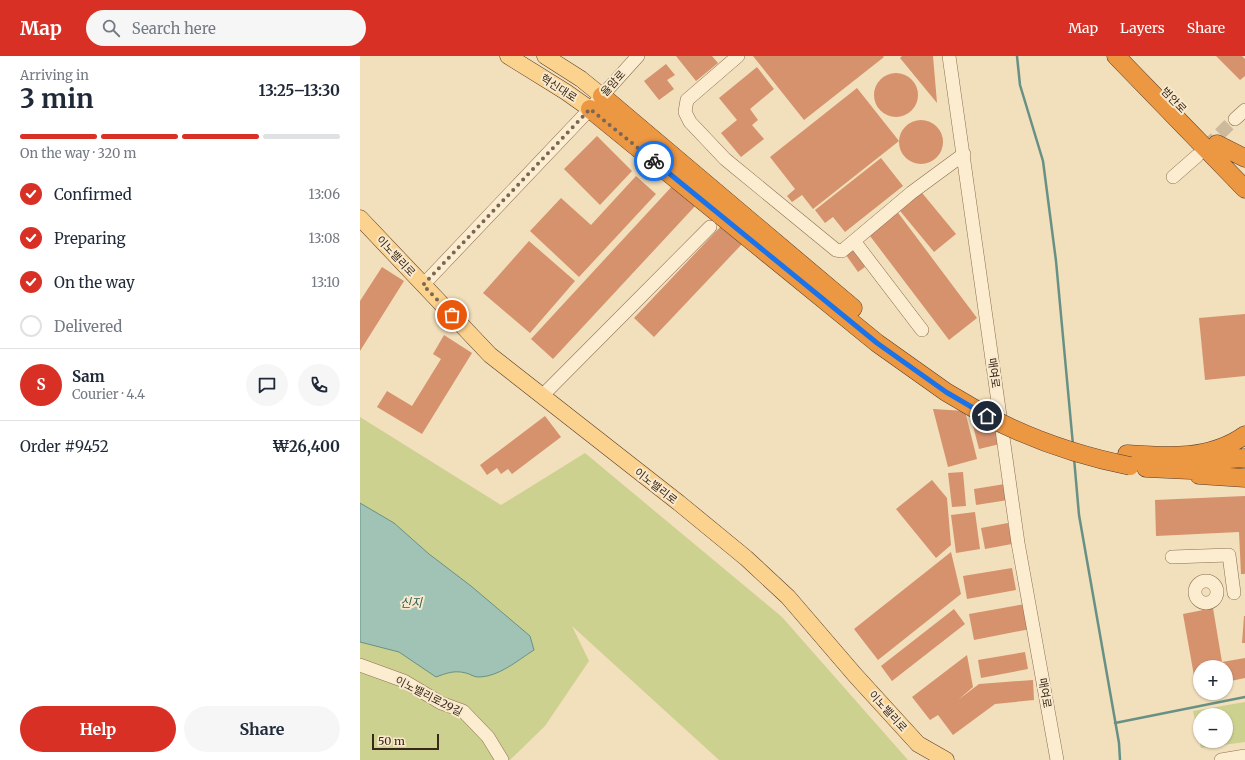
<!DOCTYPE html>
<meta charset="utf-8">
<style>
body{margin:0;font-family:Merriweather,"Noto Sans KR",serif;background:#f6f6f7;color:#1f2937;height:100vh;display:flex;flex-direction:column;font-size:15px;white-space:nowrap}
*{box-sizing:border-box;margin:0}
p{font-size:13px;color:#747a83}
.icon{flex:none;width:22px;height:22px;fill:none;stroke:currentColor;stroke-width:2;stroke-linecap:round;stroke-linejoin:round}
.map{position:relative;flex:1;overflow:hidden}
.sheet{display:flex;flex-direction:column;background:#fff;width:360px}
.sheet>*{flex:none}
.controls{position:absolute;left:833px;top:604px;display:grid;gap:8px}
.controls a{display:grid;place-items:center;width:40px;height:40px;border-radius:50%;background:#fff;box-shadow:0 1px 3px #0004;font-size:20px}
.scale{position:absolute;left:12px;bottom:10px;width:67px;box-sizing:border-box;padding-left:4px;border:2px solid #39271a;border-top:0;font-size:11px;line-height:14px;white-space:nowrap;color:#39271a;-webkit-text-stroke:3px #f9e9cc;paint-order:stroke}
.pin{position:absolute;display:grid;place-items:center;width:34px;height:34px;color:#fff;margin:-17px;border:2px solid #fff;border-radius:50%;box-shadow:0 1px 4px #0007}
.courier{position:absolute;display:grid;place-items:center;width:40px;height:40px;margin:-20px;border:3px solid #1a73e8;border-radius:50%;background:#fff;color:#222;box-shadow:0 1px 5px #0007}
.head em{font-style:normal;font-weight:700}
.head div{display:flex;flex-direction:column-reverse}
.head{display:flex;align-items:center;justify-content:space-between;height:68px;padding:0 20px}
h1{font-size:26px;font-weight:700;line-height:30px}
.bar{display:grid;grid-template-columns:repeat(4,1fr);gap:6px 4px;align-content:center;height:48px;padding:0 20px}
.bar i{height:5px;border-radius:3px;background:#e0e1e3}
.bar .active{background:#d93025}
.bar p{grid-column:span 4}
.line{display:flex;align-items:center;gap:10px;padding:0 20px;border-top:1px solid #e0e1e3}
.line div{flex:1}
.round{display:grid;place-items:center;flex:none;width:42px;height:42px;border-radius:21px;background:#f6f6f7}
ol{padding:0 20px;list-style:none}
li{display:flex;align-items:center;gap:12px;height:44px}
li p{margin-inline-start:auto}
li .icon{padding:4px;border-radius:50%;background:#d93025;color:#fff;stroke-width:4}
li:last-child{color:#747a83}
li i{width:22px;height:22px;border:2px solid #e0e1e3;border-radius:50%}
.primary-button{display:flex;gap:8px;margin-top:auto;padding:8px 20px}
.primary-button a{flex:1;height:46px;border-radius:24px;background:#d93025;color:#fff;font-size:16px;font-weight:700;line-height:46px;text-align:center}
.primary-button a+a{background:#f6f6f7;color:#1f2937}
header{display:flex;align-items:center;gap:24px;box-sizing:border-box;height:56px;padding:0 20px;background:#d93025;color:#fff}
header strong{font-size:19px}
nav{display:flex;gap:22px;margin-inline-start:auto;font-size:14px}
.search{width:280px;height:36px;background:#f6f6f7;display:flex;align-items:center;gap:10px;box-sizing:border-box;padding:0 14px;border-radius:22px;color:#747a83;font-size:15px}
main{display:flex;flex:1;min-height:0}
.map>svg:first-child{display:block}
</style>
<header>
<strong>Map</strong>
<div class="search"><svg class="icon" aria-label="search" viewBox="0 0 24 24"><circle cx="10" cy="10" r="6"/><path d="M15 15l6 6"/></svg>Search here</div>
<nav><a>Map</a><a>Layers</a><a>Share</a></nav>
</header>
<main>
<section class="sheet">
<div class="head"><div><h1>3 min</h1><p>Arriving in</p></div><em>13:25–13:30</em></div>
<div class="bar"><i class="active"></i><i class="active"></i><i class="active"></i><i></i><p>On the way · 320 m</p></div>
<ol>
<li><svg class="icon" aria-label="check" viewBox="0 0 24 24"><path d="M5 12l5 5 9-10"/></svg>Confirmed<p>13:06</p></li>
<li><svg class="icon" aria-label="check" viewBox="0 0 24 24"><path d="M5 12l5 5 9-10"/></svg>Preparing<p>13:08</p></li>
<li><svg class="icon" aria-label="check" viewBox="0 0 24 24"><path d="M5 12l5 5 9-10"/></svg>On the way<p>13:10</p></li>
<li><i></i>Delivered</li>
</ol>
<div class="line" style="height:72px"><b class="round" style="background:#d93025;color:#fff">S</b><div><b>Sam</b><p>Courier · 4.4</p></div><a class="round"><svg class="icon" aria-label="chat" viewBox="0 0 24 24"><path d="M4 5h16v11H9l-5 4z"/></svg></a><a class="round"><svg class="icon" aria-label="phone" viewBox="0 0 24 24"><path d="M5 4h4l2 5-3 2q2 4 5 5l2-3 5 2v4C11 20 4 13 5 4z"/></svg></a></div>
<div class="line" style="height:52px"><div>Order #9452</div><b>₩26,400</b></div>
<div class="primary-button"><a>Help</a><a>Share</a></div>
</section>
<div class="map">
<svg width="885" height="704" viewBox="0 0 885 704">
<rect width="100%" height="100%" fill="#f2dfbc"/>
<path fill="#cdd18f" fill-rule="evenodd" d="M0 361 141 449 225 397 422 561 548 704H359L212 570 229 605 185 670 150 704H0Z
M885 646V686L841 692 833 655ZM840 659H866V685H840Z"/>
<path fill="#a0c3b6" stroke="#679184" d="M0 447 34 467 69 498 111 530 170 580 174 594C158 604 139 621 118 621 114 621 110 618 106 617 94 614 87 617 76 621L39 596 0 586Z"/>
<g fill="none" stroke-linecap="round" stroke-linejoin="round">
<path stroke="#679184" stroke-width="2.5" d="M657 0 660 29 683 105 696 205 713 389
M714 402 719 459 759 687 760 704
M755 667 885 641"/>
</g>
<path fill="#d5926d" d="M316 0H352L358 7 336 25Z
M393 0H523L524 1 444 64Z
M542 0H573L577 47 540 2Z
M856 0H882L885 3V20L880 24Z
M306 8 315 19 307 24 314 33 299 44 284 25Z
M397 11 414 33 390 53 398 64 392 69 404 83 381 101 361 77 377 64 359 42Z
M514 39a22 22 0 1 1 44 0a22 22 0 1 1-44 0Z
M497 32 539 85 453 153 442 139 432 146 427 140 435 133 410 101Z
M539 86a22 22 0 1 1 44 0a22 22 0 1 1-44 0Z
M237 80 272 115 240 149 204 113Z
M521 102 543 130 485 176 473 161 465 167 455 154Z
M276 120 296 138 219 221 170 175 201 142 231 169Z
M315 127 337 148 193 303 171 283Z
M558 132 596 178 574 196 536 150Z
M536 154 617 262 589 284 507 176Z
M363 168 383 187 294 281 274 262Z
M169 185 215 225 170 277 123 237Z
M494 194 505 211 498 216 486 199Z
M22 211 44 225 0 295V245Z
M885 258V320L845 324 839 262Z
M84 279 112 297 62 378 17 351 27 335 52 350 81 303 73 298Z
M573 353 605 355 617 403 588 411Z
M185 360 201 381 152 418 148 413 141 418 137 412 127 419 120 409Z
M619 365 636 373 640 388 619 393 612 366Z
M603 416 606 450 592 451 588 417Z
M572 424 587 442 591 489 576 502 536 453Z
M645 428 648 444 616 449 614 433Z
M885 440V518H881L879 476 796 480 795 444Z
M615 456 620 493 596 497 591 459Z
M648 467 652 488 625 493 621 472Z
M591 496 601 538 518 604 494 573Z
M652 512 656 534 607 543 603 520Z
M665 548 670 573 614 584 609 558Z
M853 552 862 606 885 602V622L866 626V611H840V630L836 631 823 558Z
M594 553 605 568 532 625 521 610Z
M884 560H885V587H882Z
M665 596 668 613 621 622 618 604Z
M607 599 613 631 598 644 619 628 673 624 674 644 635 648 593 679 578 659 570 664 552 641Z"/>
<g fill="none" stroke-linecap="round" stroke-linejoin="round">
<path stroke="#cdba9c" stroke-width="13" stroke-dasharray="13 6" stroke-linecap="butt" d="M846 91 875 63"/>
<defs>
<path id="minor" d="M378 0 327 44 325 56 330 66 365 103 476 194 482 195 551 137 604 98
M589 0 658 487 697 704
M875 63 885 54
M813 121 837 100
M494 185 562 274
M63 229 230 53 278 0
M182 340 350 171
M812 501 869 499 874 537
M835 536a11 11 0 1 1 22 0a11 11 0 1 1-22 0Z
M0 609 44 625 81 647 103 655 128 681 142 704
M861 704 885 700"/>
<path id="major" d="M148 0 206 36 230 53
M185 0 221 23 242 40
M0 162 130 299 319 447 386 502 428 541 495 619 558 688 586 704"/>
<path id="highway" d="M756 0 885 133
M242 40 493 252
M230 53 517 287 586 336 627 360
M857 88 885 102
M767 398C808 401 850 404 885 379
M838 405 885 402
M786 412 852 415
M839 419 885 422"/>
</defs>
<use href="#minor" stroke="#8b6e53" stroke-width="14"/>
<use href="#major" stroke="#583c29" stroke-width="17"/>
<use href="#highway" stroke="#583c29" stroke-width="19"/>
<use href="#minor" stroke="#fcecd0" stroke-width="13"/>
<use href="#major" stroke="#fbd28e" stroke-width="16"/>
<use href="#highway" stroke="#ec9742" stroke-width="18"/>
<defs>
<path id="highway-bridge" d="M627 360C672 384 720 400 770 410"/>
</defs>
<use href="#highway-bridge" stroke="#583c29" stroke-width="19" stroke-linecap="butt"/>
<use href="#highway-bridge" stroke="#ec9742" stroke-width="18"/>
</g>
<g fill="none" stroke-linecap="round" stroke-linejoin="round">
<path stroke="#7a6753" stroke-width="4" stroke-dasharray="0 7.2" d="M92 259 63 229 230 53 294 105"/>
<path stroke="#1a73e8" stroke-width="5" d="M294 105 517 287 586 336 627 360"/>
</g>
<g text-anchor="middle" stroke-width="4" stroke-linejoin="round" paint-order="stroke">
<g font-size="11" fill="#39271a" stroke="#f9e9cc">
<text transform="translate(253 27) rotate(-48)" y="4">율암로</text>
<text transform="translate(199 32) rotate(33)" y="4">혁신대로</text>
<text transform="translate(814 44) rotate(46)" y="4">범안로</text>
<text transform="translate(36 200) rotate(47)" y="4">이노밸리로</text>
<text transform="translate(634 317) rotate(82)" y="4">매여로</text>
<text transform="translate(296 430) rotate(38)" y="4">이노밸리로</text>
<text transform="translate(685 637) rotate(80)" y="4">매여로</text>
<text transform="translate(69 640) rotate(27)" y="4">이노밸리로29길</text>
<text transform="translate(528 655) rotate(48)" y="4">이노밸리로</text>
</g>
<g font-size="12" font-style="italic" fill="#275a54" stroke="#f9e9cc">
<text x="51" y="551">신지</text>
</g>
</g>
</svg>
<div class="controls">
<a>+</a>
<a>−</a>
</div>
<div class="scale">50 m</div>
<div class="pin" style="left:92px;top:259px;background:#ea580c"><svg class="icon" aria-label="bag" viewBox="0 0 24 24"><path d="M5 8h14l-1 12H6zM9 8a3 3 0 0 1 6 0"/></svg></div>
<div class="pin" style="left:627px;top:360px;background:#1f2937"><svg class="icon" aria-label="home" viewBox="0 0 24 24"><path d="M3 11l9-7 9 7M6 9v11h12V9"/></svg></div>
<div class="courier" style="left:294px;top:105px"><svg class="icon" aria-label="bike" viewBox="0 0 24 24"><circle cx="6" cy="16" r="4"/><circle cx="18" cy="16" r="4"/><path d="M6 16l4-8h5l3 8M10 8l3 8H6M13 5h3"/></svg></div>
</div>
</main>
